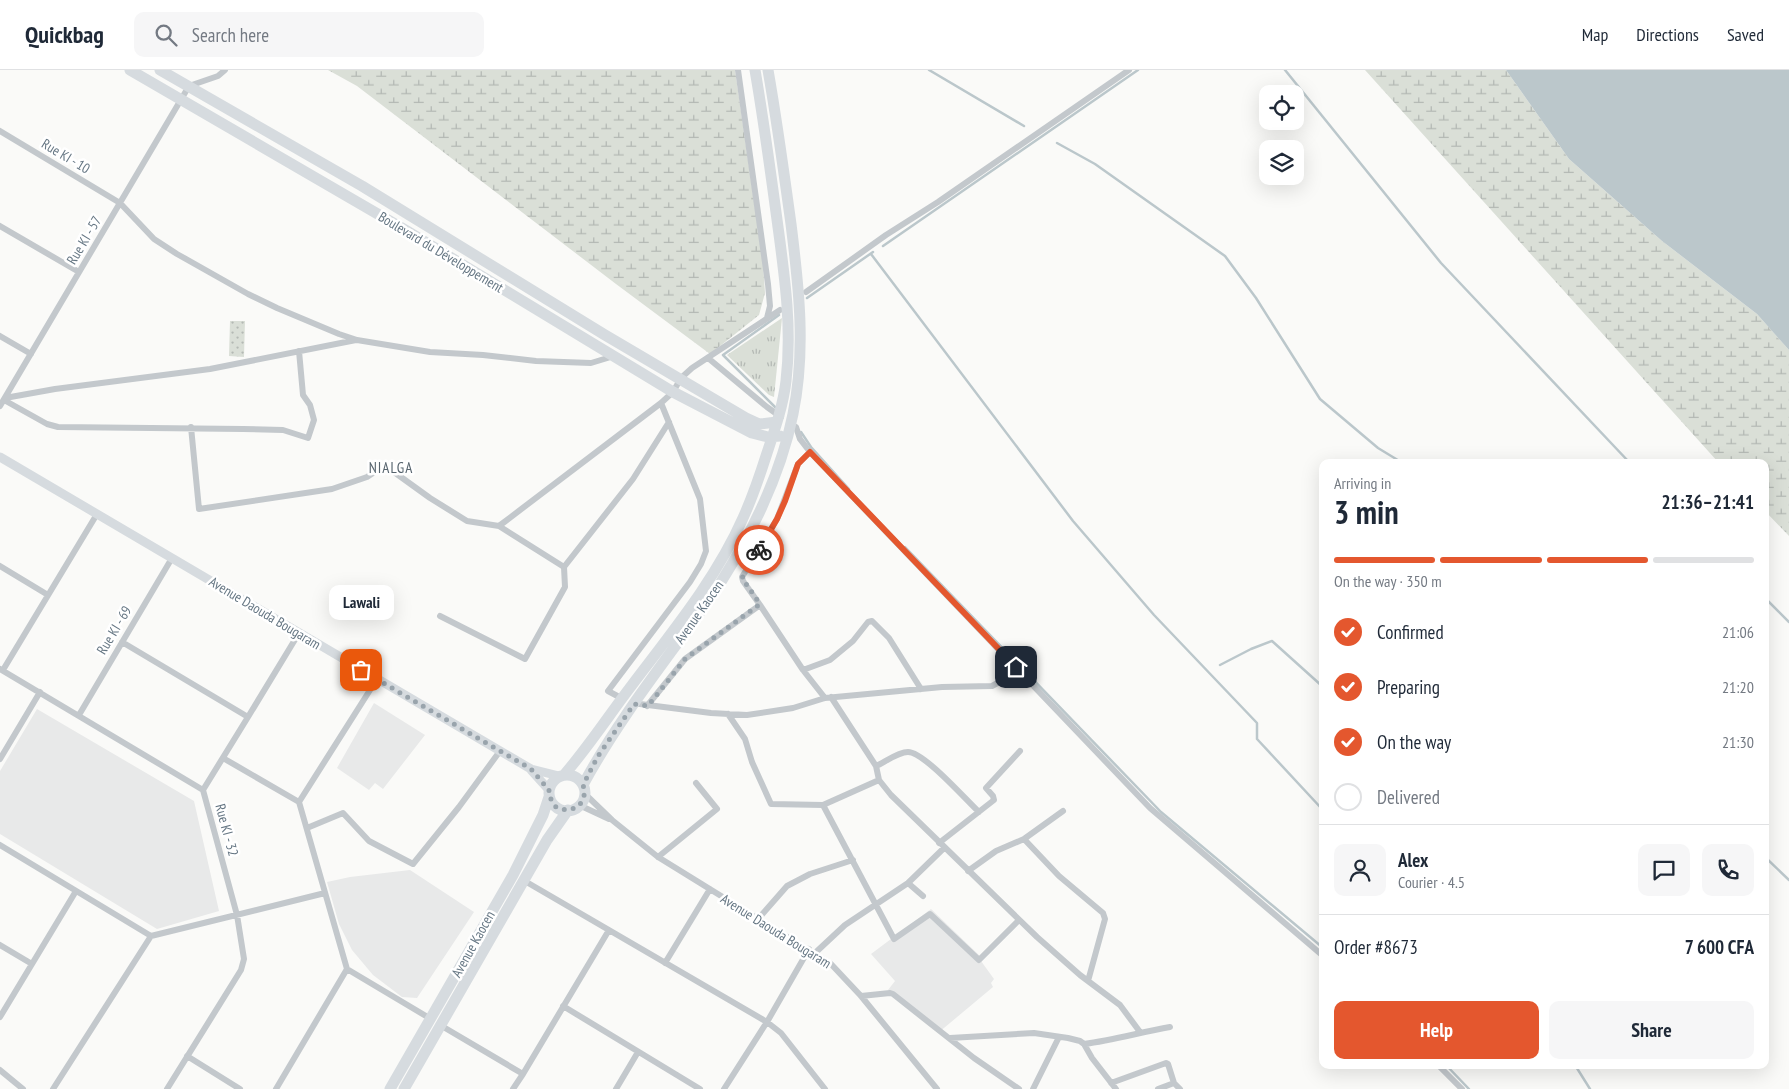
<!DOCTYPE html>
<meta charset="utf-8">
<style>
body{margin:0;font-family:"PT Sans Narrow",sans-serif;background:#f6f6f7;color:#1f2937;height:100vh;display:flex;flex-direction:column;font-size:19px;white-space:nowrap}
*{box-sizing:border-box;margin:0}
p{font-size:16px;color:#747a83}
.icon{flex:none;width:28px;height:28px;fill:none;stroke:currentColor;stroke-width:2;stroke-linecap:round;stroke-linejoin:round}
.map{position:relative;flex:1;overflow:hidden}
.panel{position:absolute;left:1319px;top:389px;width:450px;height:610px;display:flex;flex-direction:column;background:#fff;border-radius:10px;box-shadow:0 5px 20px #0002}
.panel>*{flex:none}
.tools{position:absolute;left:1259px;top:15px;display:grid;gap:10px}
.tools a{display:grid;place-items:center;width:45px;height:45px;border-radius:10px;background:#fff;box-shadow:0 5px 20px #0002;font-size:25px}
.pin{position:absolute;display:grid;place-items:center;width:42px;height:42px;color:#fff;margin:-21px;border-radius:10px;box-shadow:0 2px 8px #0006}
.courier{position:absolute;display:grid;place-items:center;width:50px;height:50px;margin:-25px;border:4px solid #e4572e;border-radius:50%;background:#fff;color:#222;box-shadow:0 1px 6px #0007}
.bubble{position:absolute;height:35px;border-radius:10px;background:#fff;box-shadow:0 5px 20px #0002;font-size:16px;font-weight:800;line-height:35px;text-align:center}
.summary em{font-style:normal;font-weight:800}
.summary div{display:flex;flex-direction:column-reverse}
.summary{display:flex;align-items:center;justify-content:space-between;height:85px;padding:0 15px}
h1{font-size:32px;font-weight:800;line-height:38px}
.bar{display:grid;grid-template-columns:repeat(4,1fr);gap:8px 5px;align-content:center;height:60px;padding:0 15px}
.bar i{height:6px;border-radius:4px;background:#e0e1e3}
.bar .current{background:#e4572e}
.bar p{grid-column:span 4}
.line{display:flex;align-items:center;gap:12px;padding:0 15px;border-top:1px solid #e0e1e3}
.line div{flex:1}
.round{display:grid;place-items:center;flex:none;width:52px;height:52px;border-radius:10px;background:#f6f6f7}
ol{padding:0 15px;list-style:none}
li{display:flex;align-items:center;gap:15px;height:55px}
li p{margin-inline-start:auto}
li .icon{padding:5px;border-radius:50%;background:#e4572e;color:#fff;stroke-width:4}
li:last-child{color:#747a83}
li i{width:28px;height:28px;border:2px solid #e0e1e3;border-radius:50%}
.primary-button{display:flex;gap:10px;margin-top:auto;padding:10px 15px}
.primary-button a{flex:1;height:58px;border-radius:10px;background:#e4572e;color:#fff;font-size:20px;font-weight:800;line-height:58px;text-align:center}
.primary-button a+a{background:#f6f6f7;color:#1f2937}
header{display:flex;align-items:center;gap:30px;box-sizing:border-box;height:70px;padding:0 25px;background:#fff;border-bottom:1px solid #e0e1e3}
header strong{font-size:24px}
nav{display:flex;gap:28px;margin-inline-start:auto;font-size:18px}
.search{width:350px;height:45px;background:#f6f6f7;display:flex;align-items:center;gap:12px;box-sizing:border-box;padding:0 18px;border-radius:10px;color:#747a83;font-size:19px}
.map>svg:first-child{display:block}
</style>
<header>
<strong>Quickbag</strong>
<div class="search"><svg class="icon" aria-label="search" viewBox="0 0 24 24"><circle cx="10" cy="10" r="6"/><path d="M15 15l6 6"/></svg>Search here</div>
<nav><a>Map</a><a>Directions</a><a>Saved</a></nav>
</header>
<div class="map">
<svg width="1789" height="1019" viewBox="0 0 1789 1019">
<defs>
<pattern id="grass-tufts" width="24" height="20" patternUnits="userSpaceOnUse" patternTransform="scale(1.25)"><rect width="24" height="20" fill="#dadfd7"/><path d="M3 7l-1-3M5 7V3M7 7l1-3M15 17l-1-3M17 17v-4M19 17l1-3" fill="none" stroke="#b4b9b4"/></pattern>
<pattern id="wetland-marsh" width="20" height="14" patternUnits="userSpaceOnUse" patternTransform="scale(1.25)"><rect width="20" height="14" fill="#dadfd7"/><path d="M1 5h8M5 5V1M11 12h8M15 12V8" fill="none" stroke="#b4b9b4"/></pattern>
<pattern id="park-dots" width="8" height="8" patternUnits="userSpaceOnUse" patternTransform="scale(1.25)"><rect width="8" height="8" fill="#dadfd7"/><path d="M2 2h.1M6 6h.1" fill="none" stroke="#b4b9b4" stroke-width="1.8" stroke-linecap="round"/></pattern>
</defs>
<rect width="100%" height="100%" fill="#fafaf8"/>
<path fill="#e8e9e9" d="M374 633 425 665 383 719 375 713 369 720 337 698Z
M37 639 194 731 219 841 157 859 0 764V701Z
M410 800 474 842 417 928 402 927 373 905 352 880 339 854 327 812 350 807Z
M931 839 981 887V891L994 909 991 913 993 917 938 963 888 920 895 911 871 884Z"/>
<path fill="url(#grass-tufts)" d="M782 248 774 327 769 325 727 285Z"/>
<path fill="url(#wetland-marsh)" d="M328 0H735L763 194 765 223 759 245 710 284 616 214 357 16Z
M1365 0H1506L1569 89 1662 171 1757 244 1789 280V466L1765 441V392H1718Z"/>
<path fill="url(#park-dots)" d="M230 251H245L244 287 229 286Z"/>
<path fill="#bbc7cb" d="M1506 0H1789V280L1757 244 1662 171 1569 89Z"/>
<g fill="none" stroke-linecap="round" stroke-linejoin="round">
<path stroke="#bbc7cb" stroke-width="2.5" d="M929 0 1024 56
M1285 0 1441 193 1629 392
M1057 73 1095 94 1225 186 1256 228 1320 329 1378 378 1401 392
M883 176 1138 0
M871 184 1073 451 1154 545 1257 653V669L1322 739
M807 228 873 182
M778 340 723 285 779 245
M801 362 811 377 849 419
M905 477 1161 742 1322 877
M1765 528 1789 552
M1220 595 1251 579 1272 571 1322 616
M1765 787 1789 810
M1446 995 1469 1019
M1575 995 1590 1019"/>
<path stroke="#c3c8cc" stroke-width="6" d="M738 0 768 214 770 236 767 248
M0 61 120 133 154 169 177 184 248 224 277 238 339 264 357 270 430 282 483 285 536 291 591 293 614 286
M0 156 79 202
M806 222 886 165 938 132 1129 0
M0 266 31 284
M708 288 767 337 781 347
M5 328 55 319 210 299 356 270
M4 330 47 354 58 357 243 359 283 360 308 368 314 350 310 335 303 325 299 281
M0 336 189 16 218 6 225 0
M789 353 796 357 800 369 810 382 1150 738 1322 885
M191 357 199 439 332 419 367 407 382 397H387L430 428 467 451 499 456 564 497
M499 456 661 333 673 322 681 308 692 298 780 240
M0 496 48 525
M760 535 743 511 742 507 777 449 798 394 810 382
M440 546 525 589 565 517 564 497 633 409 669 352
M122 572 248 647 299 563
M0 599 203 720 237 845 244 889 241 900 167 1019
M3 600 97 444
M803 600 830 590 853 571 868 552 872 551 889 568 921 619
M831 627 876 696 879 710 891 725 1037 867 1080 905 1120 935 1140 962
M623 629 608 621 690 512 701 494 706 481 700 429 661 333
M632 633 711 643 747 645 793 638 825 628 942 617 992 616 1003 610
M647 636 685 589 760 535 803 600 825 628
M728 644 745 669 752 692 771 734 823 735
M79 645 172 488
M223 688 299 732 347 899 431 949
M0 689 40 622
M876 696C885 692 898 682 908 682 924 682 966 730 979 742
M879 710 823 735 894 869 930 844 979 890 1019 850
M203 720 248 647
M584 723 612 750 658 787 831 894 861 926 937 1019
M299 732 377 609
M579 735 609 749
M307 758 343 743 369 771 413 794 459 737 500 681
M1024 769 1059 806 1103 843 1105 849 1088 911
M939 773 994 730 993 726 986 718 1020 681
M0 775 151 866
M658 787 717 739 696 713
M968 801 996 781 1024 769 1063 741
M523 810 767 952 781 963 825 1019
M908 813 923 826
M758 849 787 816 810 804 853 790
M0 875 32 894 76 821
M815 883 845 855 908 813 944 778
M665 893 710 819
M861 926 890 923 893 924 974 988 1019 1019
M563 936 700 1019
M0 947 32 894
M440 955 523 1004 609 860
M950 968 1034 963 1068 968 1080 971 1084 974
M187 986 240 1019
M1438 995 1462 1019
M0 1000 23 1019
M1111 1013 1166 993 1168 994 1174 1013 1180 1019
M53 1019 151 866 325 823
M276 1019 347 899
M513 1019 523 1004
M616 1019 638 982
M724 1019 767 952 809 879
M1033 1019 1059 967
M1116 1019 1092 988 1084 974C1114 970 1141 962 1170 957
M1158 1019 1174 1013"/>
<path stroke="#d6dbdf" stroke-width="9" d="M0 387 531 699 559 706
M531 700 549 720"/>
<path stroke="#d6dbdf" stroke-width="11" d="M130 0 407 161 673 322 752 363 768 367 780 366
M160 0 362 116 605 265 746 348 759 354 777 352
M564 705C589 676 609 645 632 615 672 562 716 509 743 448 753 426 760 405 767 383 775 359 783 336 786 311 792 259 785 209 778 157 771 105 764 52 755 0
M549 723a18 18 0 1 1 36 0a18 18 0 1 1-36 0Z
M583 715C612 661 649 612 685 563 697 546 710 530 721 512 753 461 781 404 793 344 806 281 799 218 791 154 784 103 777 51 768 0
M390 1019 513 805 543 745 549 727
M404 1019 547 770 568 740"/>
</g>
<g fill="none" stroke-linecap="round" stroke-linejoin="round">
<path stroke="#99a4ac" stroke-width="5" stroke-dasharray="0 9" d="M361 600 531 699 549 720V726L556 737C573 745 589 733 583 715L598 686 634 634 648 636 685 589 760 534 742 508 759 480"/>
<path stroke="#e4572e" stroke-width="6" d="M759 480 777 449 785 431 798 394 810 382 1016 597"/>
</g>
<g text-anchor="middle" stroke-width="5" stroke-linejoin="round" paint-order="stroke">
<g font-size="14" fill="#657683" stroke="#fff">
<text transform="translate(66 86) rotate(31)" y="5">Rue KI - 10</text>
<text transform="translate(84 170) rotate(-59)" y="5">Rue KI - 57</text>
<text transform="translate(441 182) rotate(31)" y="5">Boulevard du Développement</text>
<text transform="translate(699 542) rotate(-55)" y="5">Avenue Kaocen</text>
<text transform="translate(265 543) rotate(31)" y="5">Avenue Daouda Bougaram</text>
<text transform="translate(114 560) rotate(-59)" y="5">Rue KI - 69</text>
<text transform="translate(227 760) rotate(75)" y="5">Rue KI - 32</text>
<text transform="translate(776 861) rotate(32)" y="5">Avenue Daouda Bougaram</text>
<text transform="translate(473 874) rotate(-61)" y="5">Avenue Kaocen</text>
</g>
<g font-size="15" letter-spacing="1" fill="#57646e" stroke="#fff">
<text x="391" y="403">NIALGA</text>
</g>
</g>
</svg>
<div class="tools">
<a><svg class="icon" aria-label="locate" viewBox="0 0 24 24"><circle cx="12" cy="12" r="6"/><path d="M12 2v4M12 18v4M2 12h4M18 12h4"/></svg></a>
<a><svg class="icon" aria-label="layers" viewBox="0 0 24 24"><path d="M12 4l9 5-9 5-9-5zM3 14l9 5 9-5"/></svg></a>
</div>
<div class="pin" style="left:361px;top:600px;background:#ea580c"><svg class="icon" aria-label="bag" viewBox="0 0 24 24"><path d="M5 8h14l-1 12H6zM9 8a3 3 0 0 1 6 0"/></svg></div>
<div class="pin" style="left:1016px;top:597px;background:#1f2937"><svg class="icon" aria-label="home" viewBox="0 0 24 24"><path d="M3 11l9-7 9 7M6 9v11h12V9"/></svg></div>
<div class="courier" style="left:759px;top:480px"><svg class="icon" aria-label="bike" viewBox="0 0 24 24"><circle cx="6" cy="16" r="4"/><circle cx="18" cy="16" r="4"/><path d="M6 16l4-8h5l3 8M10 8l3 8H6M13 5h3"/></svg></div>
<div class="bubble" style="left:329px;top:515px;width:65px">Lawali</div>
<section class="panel">
<div class="summary"><div><h1>3 min</h1><p>Arriving in</p></div><em>21:36–21:41</em></div>
<div class="bar"><i class="current"></i><i class="current"></i><i class="current"></i><i></i><p>On the way · 350 m</p></div>
<ol>
<li><svg class="icon" aria-label="check" viewBox="0 0 24 24"><path d="M5 12l5 5 9-10"/></svg>Confirmed<p>21:06</p></li>
<li><svg class="icon" aria-label="check" viewBox="0 0 24 24"><path d="M5 12l5 5 9-10"/></svg>Preparing<p>21:20</p></li>
<li><svg class="icon" aria-label="check" viewBox="0 0 24 24"><path d="M5 12l5 5 9-10"/></svg>On the way<p>21:30</p></li>
<li><i></i>Delivered</li>
</ol>
<div class="line" style="height:90px"><a class="round"><svg class="icon" aria-label="person" viewBox="0 0 24 24"><circle cx="12" cy="8" r="4"/><path d="M4 21q1-7 8-7t8 7"/></svg></a><div><b>Alex</b><p>Courier · 4.5</p></div><a class="round"><svg class="icon" aria-label="chat" viewBox="0 0 24 24"><path d="M4 5h16v11H9l-5 4z"/></svg></a><a class="round"><svg class="icon" aria-label="phone" viewBox="0 0 24 24"><path d="M5 4h4l2 5-3 2q2 4 5 5l2-3 5 2v4C11 20 4 13 5 4z"/></svg></a></div>
<div class="line" style="height:65px"><div>Order #8673</div><b>7 600 CFA</b></div>
<div class="primary-button"><a>Help</a><a>Share</a></div>
</section>
</div>
